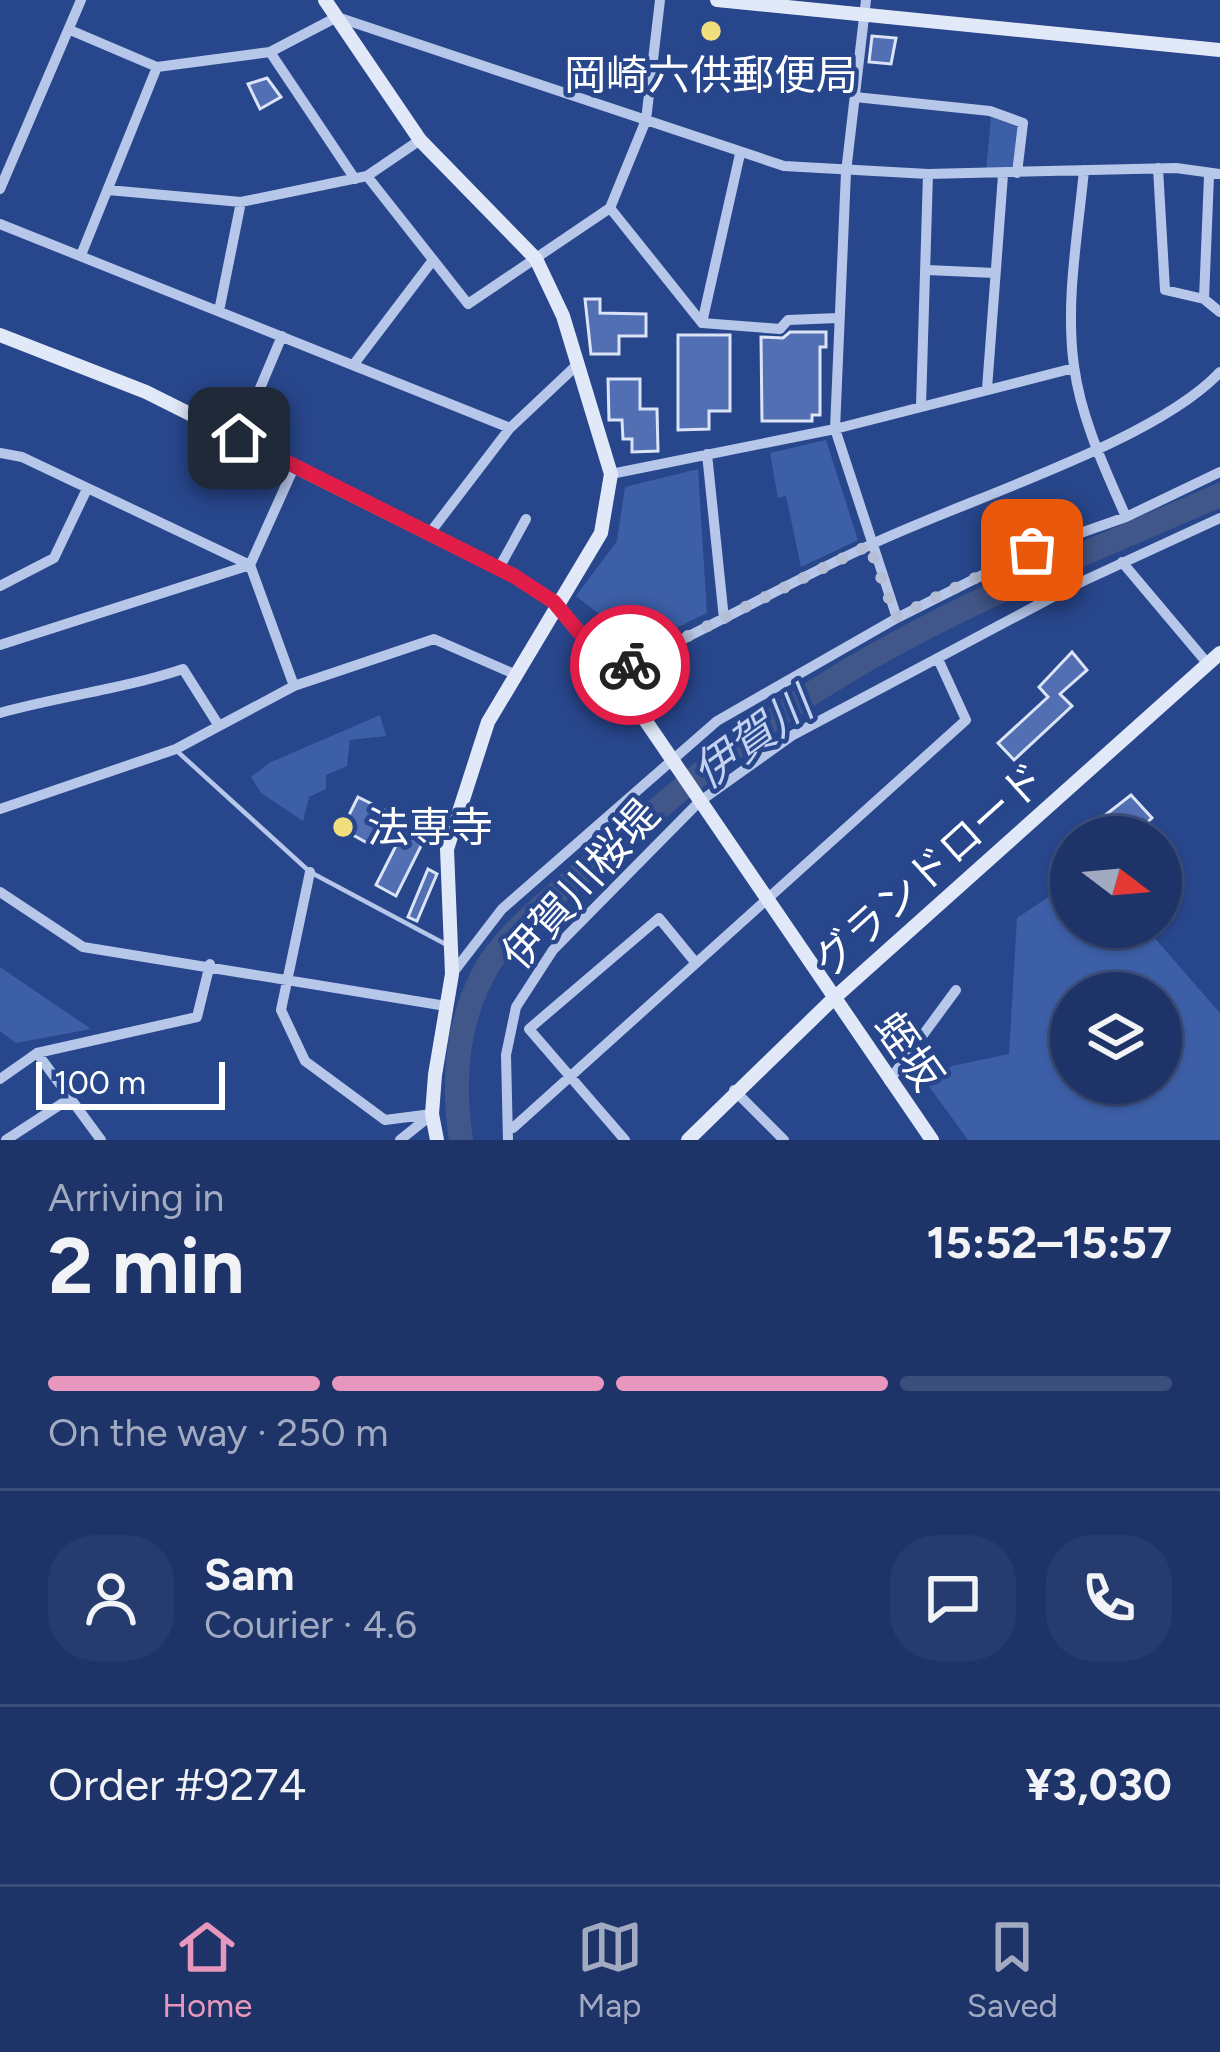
<!DOCTYPE html>
<meta charset="utf-8">
<style>
body{margin:0;font-family:Figtree,"Noto Sans JP",sans-serif;background:#263c6e;color:#f1f3f6;height:100vh;display:flex;flex-direction:column;font-size:45px;white-space:nowrap}
*{box-sizing:border-box;margin:0}
p{font-size:39px;color:#a1aac0}
.icon{flex:none;width:66px;height:66px;fill:none;stroke:currentColor;stroke-width:2;stroke-linecap:round;stroke-linejoin:round}
.map{position:relative;height:1140px;overflow:hidden}
.sheet{display:flex;flex-direction:column;background:#1e3468;flex:1}
.sheet>*{flex:none}
.needle{width:78px;rotate:106deg}
.fabs{position:absolute;left:1050px;top:816px;display:grid;gap:24px}
.fabs a{display:grid;place-items:center;width:132px;height:132px;border-radius:50%;background:#1e3468;box-shadow:0 3px 9px #0004,0 0 0 3px #3c4f7c;font-size:60px}
.scale{position:absolute;left:36px;bottom:30px;width:189px;box-sizing:border-box;padding-left:12px;border:6px solid #fff;border-top:0;font-size:33px;line-height:42px;white-space:nowrap;color:#fff;-webkit-text-stroke:9px #28468b;paint-order:stroke}
.pin{position:absolute;display:grid;place-items:center;width:102px;height:102px;color:#fff;margin:-51px;border-radius:24px;box-shadow:0 6px 18px #0006}
.courier{position:absolute;display:grid;place-items:center;width:120px;height:120px;margin:-60px;border:9px solid #e11d48;border-radius:50%;background:#fff;color:#222;box-shadow:0 3px 15px #0007}
.summary em{font-style:normal;font-weight:700}
.summary div{display:flex;flex-direction:column-reverse}
.summary{display:flex;align-items:center;justify-content:space-between;height:204px;padding:0 48px}
h1{font-size:78px;font-weight:700;line-height:90px}
.bar{display:grid;grid-template-columns:repeat(4,1fr);gap:18px 12px;align-content:center;height:144px;padding:0 48px}
.bar i{height:15px;border-radius:9px;background:#3c4f7c}
.bar .on{background:#e797bd}
.bar p{grid-column:span 4}
.line{display:flex;align-items:center;gap:30px;padding:0 48px;border-top:3px solid #3c4f7c}
.line div{flex:1}
.round{display:grid;place-items:center;flex:none;width:126px;height:126px;border-radius:48px;background:#263c6e}
.tabs{display:flex;justify-content:space-around;align-items:center;height:168px;border-top:3px solid #3c4f7c;background:#1e3468;font-size:33px;color:#a1aac0}
.tabs a{display:grid;justify-items:center;gap:6px}
.tabs .on{color:#e797bd}
.map>svg:first-child{display:block}
</style>
<div class="map">
<svg width="1220" height="1140" viewBox="0 0 1220 1140">
<rect width="100%" height="100%" fill="#28468b"/>
<path fill="#3d5fa7" fill-rule="evenodd" d="M991 117 1020 128 1015 170 986 171Z
M826 440 858 540 801 567 786 496 778 498 770 453Z
M698 469 707 613 623 654 598 613 576 596 617 541 625 487Z
M380 715 386 736 350 740 347 766 326 775V789L309 797 303 821 261 793 251 777 269 763Z
M1071 882V927H1145L1220 1013V1140H968L928 1085 952 1066 1009 1054 1017 918ZM1071 993H1161V1083H1071Z
M0 967 91 1029 16 1043 0 1031Z"/>
<g fill="none" stroke-linecap="round" stroke-linejoin="round">
<path stroke="#425789" stroke-width="24" d="M461 1140C452 1080 457 1017 489 964 514 924 572 881 608 851 680 789 752 729 833 680 952 606 1092 551 1220 495"/>
</g>
<path fill="#516fb2" stroke="#dbe4f7" stroke-width="3" d="M872 36 896 38 891 64 869 62Z
M267 78 281 97 260 109 248 84Z
M585 299H600V313L646 314V336H619V354H591Z
M790 332H826V347H820V415H812V421H762L761 337 783 338Z
M678 335H730V411H709V429L678 430Z
M608 379H640V409H657L658 451 632 452V439H623L622 420H609Z
M1072 652 1087 670 1060 694 1072 706 1014 760 998 743 1048 697 1039 687Z
M1131 795 1152 818 1131 837H1077Z
M358 797 428 832 396 896 376 885 402 834 384 825 371 845 342 829Z
M428 869 437 874 417 921 408 917Z"/>
<g fill="none" stroke-linecap="round" stroke-linejoin="round">
<path stroke="#b7c7ea" stroke-width="4.5" d="M178 752 310 872 449 946"/>
<path stroke="#b7c7ea" stroke-width="10" d="M866 0 846 172 835 429 897 618
M70 30 157 67 270 52 337 17 784 166 928 174 1176 168 1220 174
M270 52 355 179
M855 97 990 111 1023 123 1017 173
M1158 168 1165 290 1204 299 1220 312
M1084 170C1078 234 1065 302 1074 366 1081 419 1105 469 1126 517
M367 176 468 304 610 208 646 120 660 0
M0 189 81 0
M108 190 241 202 367 176 420 140
M610 208 702 323 780 329 788 320 838 318
M0 224 510 428
M81 255 157 67
M927 270 995 273
M1204 299 1209 176
M219 311 241 202
M702 323 740 154
M354 364 433 260
M987 389 1003 175
M921 406 928 174
M239 438 282 336
M0 453 22 457 250 565
M707 454 724 619
M611 474 835 429 1074 368
M429 534 510 428 579 363
M1122 562 1208 664
M499 568 526 519
M0 586 54 558 86 491
M0 645 250 565
M613 673C700 633 782 586 868 546 961 501 1154 443 1220 372
M294 686 250 565 295 465
M0 713C61 696 123 689 183 669L219 726
M0 809 176 749 294 686 434 639 512 673
M310 872 281 1010 305 1061 385 1120 432 1114
M0 892 83 947 446 1006
M452 974 502 909 717 721 897 618 1032 550 1126 517 1220 472
M37 1053 101 1140
M0 1079 37 1053 197 1017 210 964
M889 1081 956 990
M734 1090 784 1140
M513 1128 966 720 938 659
M6 1140 72 1097
M400 1140 430 1116
M508 1140 506 1055 516 1007 553 950 699 802 793 735 1079 583 1220 518
M625 1140 529 1029 659 918 695 962"/>
<path stroke="#e1e8f8" stroke-width="14" d="M325 0 420 140 536 259 563 316 611 474 601 533 488 722 447 849 452 974 435 1075 432 1114 437 1140
M717 0 1220 50
M0 335 146 392 514 576 554 602 613 673 932 1140
M688 1140 832 1000 1220 653"/>
</g>
<g fill="none" stroke-linecap="round" stroke-linejoin="round">
<path stroke="#b4bed6" stroke-width="12" stroke-dasharray="0 21.6" d="M630 665 869 545 896 617 1032 550"/>
<path stroke="#e11d48" stroke-width="15" d="M239 438 514 576 554 602 613 673 630 665"/>
</g>
<g fill="#f1df7d" stroke="#28468b" stroke-width="4.5">
<circle cx="711" cy="31" r="12"/>
<circle cx="343" cy="827" r="12"/>
</g>
<g text-anchor="middle" stroke-width="9" stroke-linejoin="round" paint-order="stroke">
<g font-size="42" fill="#fff" stroke="#28468b">
<text x="711" y="90">岡崎六供郵便局</text>
<text x="367" y="842" text-anchor="start">法専寺</text>
</g>
<g font-size="42" fill="#fff" stroke="#28468b">
<text transform="translate(929 869) rotate(-42)" y="15">グランドロード</text>
<text transform="translate(580 884) rotate(-48)" y="15">伊賀川桜堤</text>
<text transform="translate(909 1051) rotate(55)" y="15">蛭坂</text>
</g>
<g font-size="45" font-style="italic" fill="#c3d2f1" stroke="#28468b">
<text transform="translate(752 738) rotate(-36)" y="16">伊賀川</text>
</g>
</g>
</svg>
<div class="fabs">
<a><svg class="needle" viewBox="-14 -14 28 28"><path d="M0-13l5 13h-10z" fill="#e53935"/><path d="M0 13l5-13h-10z" fill="#a1aac0"/></svg></a>
<a><svg class="icon" aria-label="layers" viewBox="0 0 24 24"><path d="M12 4l9 5-9 5-9-5zM3 14l9 5 9-5"/></svg></a>
</div>
<div class="scale">100 m</div>
<div class="pin" style="left:1032px;top:550px;background:#ea580c"><svg class="icon" aria-label="bag" viewBox="0 0 24 24"><path d="M5 8h14l-1 12H6zM9 8a3 3 0 0 1 6 0"/></svg></div>
<div class="pin" style="left:239px;top:438px;background:#1f2937"><svg class="icon" aria-label="home" viewBox="0 0 24 24"><path d="M3 11l9-7 9 7M6 9v11h12V9"/></svg></div>
<div class="courier" style="left:630px;top:665px"><svg class="icon" aria-label="bike" viewBox="0 0 24 24"><circle cx="6" cy="16" r="4"/><circle cx="18" cy="16" r="4"/><path d="M6 16l4-8h5l3 8M10 8l3 8H6M13 5h3"/></svg></div>
</div>
<section class="sheet">
<div class="summary"><div><h1>2 min</h1><p>Arriving in</p></div><em>15:52–15:57</em></div>
<div class="bar"><i class="on"></i><i class="on"></i><i class="on"></i><i></i><p>On the way · 250 m</p></div>
<div class="line" style="height:216px"><a class="round"><svg class="icon" aria-label="person" viewBox="0 0 24 24"><circle cx="12" cy="8" r="4"/><path d="M4 21q1-7 8-7t8 7"/></svg></a><div><b>Sam</b><p>Courier · 4.6</p></div><a class="round"><svg class="icon" aria-label="chat" viewBox="0 0 24 24"><path d="M4 5h16v11H9l-5 4z"/></svg></a><a class="round"><svg class="icon" aria-label="phone" viewBox="0 0 24 24"><path d="M5 4h4l2 5-3 2q2 4 5 5l2-3 5 2v4C11 20 4 13 5 4z"/></svg></a></div>
<div class="line" style="height:156px"><div>Order #9274</div><b>¥3,030</b></div>
</section>
<nav class="tabs">
<a class="on"><svg class="icon" aria-label="home" viewBox="0 0 24 24"><path d="M3 11l9-7 9 7M6 9v11h12V9"/></svg>Home</a>
<a><svg class="icon" aria-label="map" viewBox="0 0 24 24"><path d="M3 6l6-2 6 2 6-2v14l-6 2-6-2-6 2zM9 4v14M15 6v14"/></svg>Map</a>
<a><svg class="icon" aria-label="saved" viewBox="0 0 24 24"><path d="M7 4h10v16l-5-4-5 4z"/></svg>Saved</a>
</nav>
